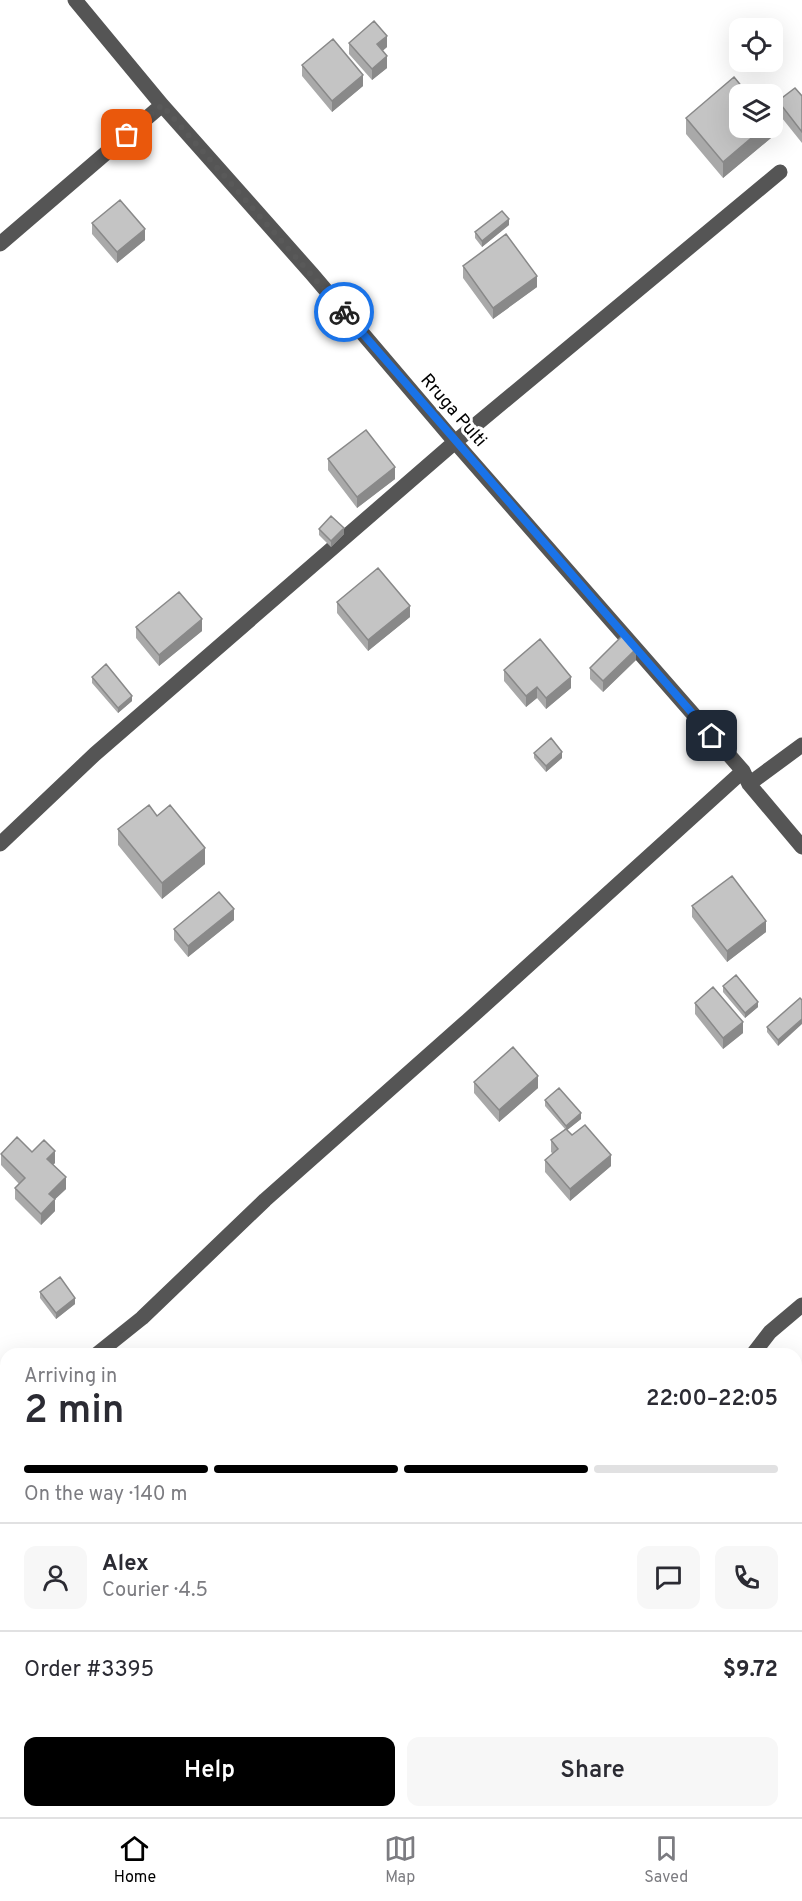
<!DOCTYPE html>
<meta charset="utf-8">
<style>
body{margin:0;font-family:Overpass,sans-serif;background:#f7f7f7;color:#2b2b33;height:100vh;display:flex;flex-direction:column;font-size:22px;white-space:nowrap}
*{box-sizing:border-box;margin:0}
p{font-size:20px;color:#7c7c81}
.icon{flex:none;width:33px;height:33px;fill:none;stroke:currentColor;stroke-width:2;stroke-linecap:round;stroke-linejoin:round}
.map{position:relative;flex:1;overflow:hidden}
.drawer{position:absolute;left:0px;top:1348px;width:802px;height:470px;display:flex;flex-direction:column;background:#fff;border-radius:18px 18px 0 0;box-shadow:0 6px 24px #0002}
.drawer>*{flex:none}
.controls{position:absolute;left:729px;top:18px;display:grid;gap:12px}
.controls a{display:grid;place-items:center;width:54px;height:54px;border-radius:12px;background:#fff;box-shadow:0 6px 24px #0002;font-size:30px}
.pin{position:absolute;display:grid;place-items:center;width:51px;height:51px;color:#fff;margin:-26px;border-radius:12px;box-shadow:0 3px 9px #0006}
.courier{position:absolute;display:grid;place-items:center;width:60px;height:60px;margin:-30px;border:4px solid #1a73e8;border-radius:50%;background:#fff;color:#222;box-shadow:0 2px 8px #0007}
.overview em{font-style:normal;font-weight:600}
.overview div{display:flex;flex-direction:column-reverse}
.overview{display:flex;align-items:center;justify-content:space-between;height:102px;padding:0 24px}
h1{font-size:39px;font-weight:600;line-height:45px}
.bar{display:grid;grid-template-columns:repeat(4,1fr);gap:9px 6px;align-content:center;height:72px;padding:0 24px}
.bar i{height:8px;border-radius:4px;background:#e1e1e2}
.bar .active{background:#000}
.bar p{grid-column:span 4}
.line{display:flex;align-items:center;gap:15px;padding:0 24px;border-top:2px solid #e1e1e2}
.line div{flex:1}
.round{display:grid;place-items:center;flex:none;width:63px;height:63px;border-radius:12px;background:#f7f7f7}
.cta{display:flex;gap:12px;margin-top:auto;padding:12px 24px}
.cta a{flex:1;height:69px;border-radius:12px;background:#000;color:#fff;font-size:24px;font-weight:600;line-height:69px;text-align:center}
.cta a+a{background:#f7f7f7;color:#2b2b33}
.dock{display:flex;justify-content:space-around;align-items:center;height:84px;border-top:2px solid #e1e1e2;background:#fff;font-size:16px;color:#7c7c81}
.dock a{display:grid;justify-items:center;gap:3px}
.dock .active{color:#000}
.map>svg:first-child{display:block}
</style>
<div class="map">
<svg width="802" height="1817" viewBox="0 0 802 1817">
<rect width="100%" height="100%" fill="#fff"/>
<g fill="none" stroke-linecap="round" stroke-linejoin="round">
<path stroke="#555" stroke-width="15" d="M75 0 162 105 312 274 455 442 743 771 749 784 802 847
M0 244 162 105
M749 784 802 745
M0 844 95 754 455 442 780 172
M97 1354 142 1318 265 1200 467 1021 743 771
M753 1354 770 1332 802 1305
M0 1439 6 1433
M240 1817 245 1812
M796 1817 802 1811"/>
</g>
<path fill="#a9a9a9" d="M349 43 387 47 382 51 387 68 372 80 349 54Z
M302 65 363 86 332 112 302 76Z
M802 96V143L778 113V101Z
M686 118 771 128V138L723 178 686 134Z
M92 223 145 240 117 263 92 234Z
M509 225 482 247 475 238V232Z
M463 266 537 287 493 319 463 278Z
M328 459 395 479 357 508 328 470Z
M319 529 344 534 331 547 319 535Z
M337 602 410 617 368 651 337 613Z
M136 627 202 631 159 666 136 638Z
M636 660 603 692 590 679V668Z
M504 670 571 688 546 709 537 698 526 707 504 681Z
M92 677 132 701 118 713 92 683Z
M534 753 562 758 546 772 534 758Z
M157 816 205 864 162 899 118 845V829Z
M692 906 766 932 727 962 692 917Z
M234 920 188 957 174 940V929Z
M723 986 758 1007 745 1018 723 992Z
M802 1000 778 1046 767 1032V1027Z
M695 1003 743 1033 723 1049 695 1014Z
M474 1082 538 1088 499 1122 474 1093Z
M545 1100 581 1119 567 1130 572 1135 611 1166 570 1201 545 1172V1160L553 1154 551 1152V1140L565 1129 545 1106Z
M32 1152 55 1163 53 1165 66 1189 55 1199V1211L41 1225 15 1199V1188L19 1184 1 1165V1154Z
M40 1292 75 1304 56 1319 40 1298Z
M6 1548V1575L0 1567V1553Z"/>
<path fill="#898989" d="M387 36V47L377 56V44Z
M387 56V68L372 80V69Z
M363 75V86L332 112V101Z
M763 128H771V138L723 178V162Z
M509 219V225L482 247V241Z
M145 229V240L117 263V252Z
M537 276V287L493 319V308Z
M395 467V479L357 508V497Z
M344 528V534L331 547V541Z
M410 606V617L368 651V640Z
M202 619V631L159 666V655Z
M636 649V660L603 692V681Z
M571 677V688L546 709V698Z
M537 687V698L526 707V696Z
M132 696V701L118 713V708Z
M562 752V758L546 772V766Z
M205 848V864L162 899V883Z
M234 909V920L188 957V946Z
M766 921V932L727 962V951Z
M758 1002V1007L745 1018V1013Z
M802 1019V1024L778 1046V1040Z
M743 1022V1033L723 1049V1038Z
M538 1076V1088L499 1122V1110Z
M581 1113V1119L566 1131V1126Z
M55 1151V1163L47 1170V1159Z
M611 1155V1166L570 1201V1189Z
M66 1177V1189L49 1205V1194Z
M55 1199V1211L41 1225V1214Z
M75 1298V1304L56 1319V1313Z"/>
<path fill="#c4c4c4" stroke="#898989" stroke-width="1.5" d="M374 21 387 36 377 44 387 56 372 69 349 43Z
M333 39 363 75 332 101 302 65Z
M734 77 748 94H740V128H763L723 162 686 118Z
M795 88 802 96V132L778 101Z
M120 200 145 229 117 252 92 223Z
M502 211 509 219 482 241 475 232Z
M506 234 537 276 493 308 463 266Z
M366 430 395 467 357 497 328 459Z
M331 516 344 528 331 541 319 529Z
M378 568 410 606 368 640 337 602Z
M179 592 202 619 159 655 136 627Z
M623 635 636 649 603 681 590 668Z
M540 639 571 677 546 698 537 687 526 696 504 670Z
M106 664 132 696 118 708 92 677Z
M551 738 562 752 546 766 534 753Z
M149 805 157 816 170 805 205 848 162 883 118 829Z
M732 876 766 921 727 951 692 906Z
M219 892 234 909 188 946 174 929Z
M736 975 758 1002 745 1013 723 986Z
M713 987 743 1022 723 1038 695 1003Z
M800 998 802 1000V1019L778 1040 767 1027Z
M513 1047 538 1076 499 1110 474 1082Z
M559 1088 581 1113 566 1126 545 1100Z
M585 1125 611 1155 570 1189 545 1160 558 1149 551 1140 566 1129 572 1135Z
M17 1137 32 1152 44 1140 55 1151 47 1159 66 1177 49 1194 55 1199 41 1214 15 1188 25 1178 1 1154Z
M60 1277 75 1298 56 1313 40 1292Z
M234 1350 238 1354H228Z
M6 1548V1563L0 1556V1553Z
M617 1812H651L655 1817H611Z"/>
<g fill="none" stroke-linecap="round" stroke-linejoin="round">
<path stroke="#595959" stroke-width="6" stroke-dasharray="0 10.8" d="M127 135 162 105 344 312"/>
<path stroke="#1a73e8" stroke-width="8" d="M344 312 712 736"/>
</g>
<g text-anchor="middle" stroke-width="6" stroke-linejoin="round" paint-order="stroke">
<g font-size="18" fill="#000" stroke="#fff">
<text transform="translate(454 410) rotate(49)" y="6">Rruga Pulti</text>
</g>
</g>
</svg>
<div class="controls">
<a><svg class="icon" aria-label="locate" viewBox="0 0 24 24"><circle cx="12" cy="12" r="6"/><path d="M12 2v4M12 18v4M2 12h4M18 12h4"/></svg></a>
<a><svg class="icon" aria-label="layers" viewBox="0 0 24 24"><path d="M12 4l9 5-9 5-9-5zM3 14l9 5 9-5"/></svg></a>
</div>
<div class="pin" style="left:127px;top:135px;background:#ea580c"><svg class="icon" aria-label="bag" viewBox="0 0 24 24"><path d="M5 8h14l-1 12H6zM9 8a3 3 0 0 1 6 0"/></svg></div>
<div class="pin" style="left:712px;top:736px;background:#1f2937"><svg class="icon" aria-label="home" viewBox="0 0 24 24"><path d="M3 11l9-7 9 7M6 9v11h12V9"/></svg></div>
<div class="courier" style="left:344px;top:312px"><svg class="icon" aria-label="bike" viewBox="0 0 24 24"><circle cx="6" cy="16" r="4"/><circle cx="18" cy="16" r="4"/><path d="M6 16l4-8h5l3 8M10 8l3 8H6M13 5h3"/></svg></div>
<section class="drawer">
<div class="overview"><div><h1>2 min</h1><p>Arriving in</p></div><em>22:00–22:05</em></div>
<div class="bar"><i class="active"></i><i class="active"></i><i class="active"></i><i></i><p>On the way · 140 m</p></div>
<div class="line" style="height:108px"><a class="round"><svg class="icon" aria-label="person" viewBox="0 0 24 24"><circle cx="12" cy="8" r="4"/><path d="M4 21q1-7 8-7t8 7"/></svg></a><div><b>Alex</b><p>Courier · 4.5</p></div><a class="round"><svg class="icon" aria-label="chat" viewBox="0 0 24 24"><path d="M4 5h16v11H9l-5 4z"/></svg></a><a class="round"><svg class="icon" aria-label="phone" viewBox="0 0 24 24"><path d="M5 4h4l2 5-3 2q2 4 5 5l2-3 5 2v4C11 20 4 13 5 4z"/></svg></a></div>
<div class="line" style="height:78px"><div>Order #3395</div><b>$9.72</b></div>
<div class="cta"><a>Help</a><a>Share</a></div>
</section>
</div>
<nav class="dock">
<a class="active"><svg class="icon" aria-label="home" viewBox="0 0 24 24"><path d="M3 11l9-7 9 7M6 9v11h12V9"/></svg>Home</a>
<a><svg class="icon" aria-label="map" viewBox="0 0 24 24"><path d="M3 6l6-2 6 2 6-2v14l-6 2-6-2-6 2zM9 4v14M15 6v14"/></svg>Map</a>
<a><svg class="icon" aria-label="saved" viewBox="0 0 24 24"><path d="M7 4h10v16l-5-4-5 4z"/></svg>Saved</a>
</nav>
